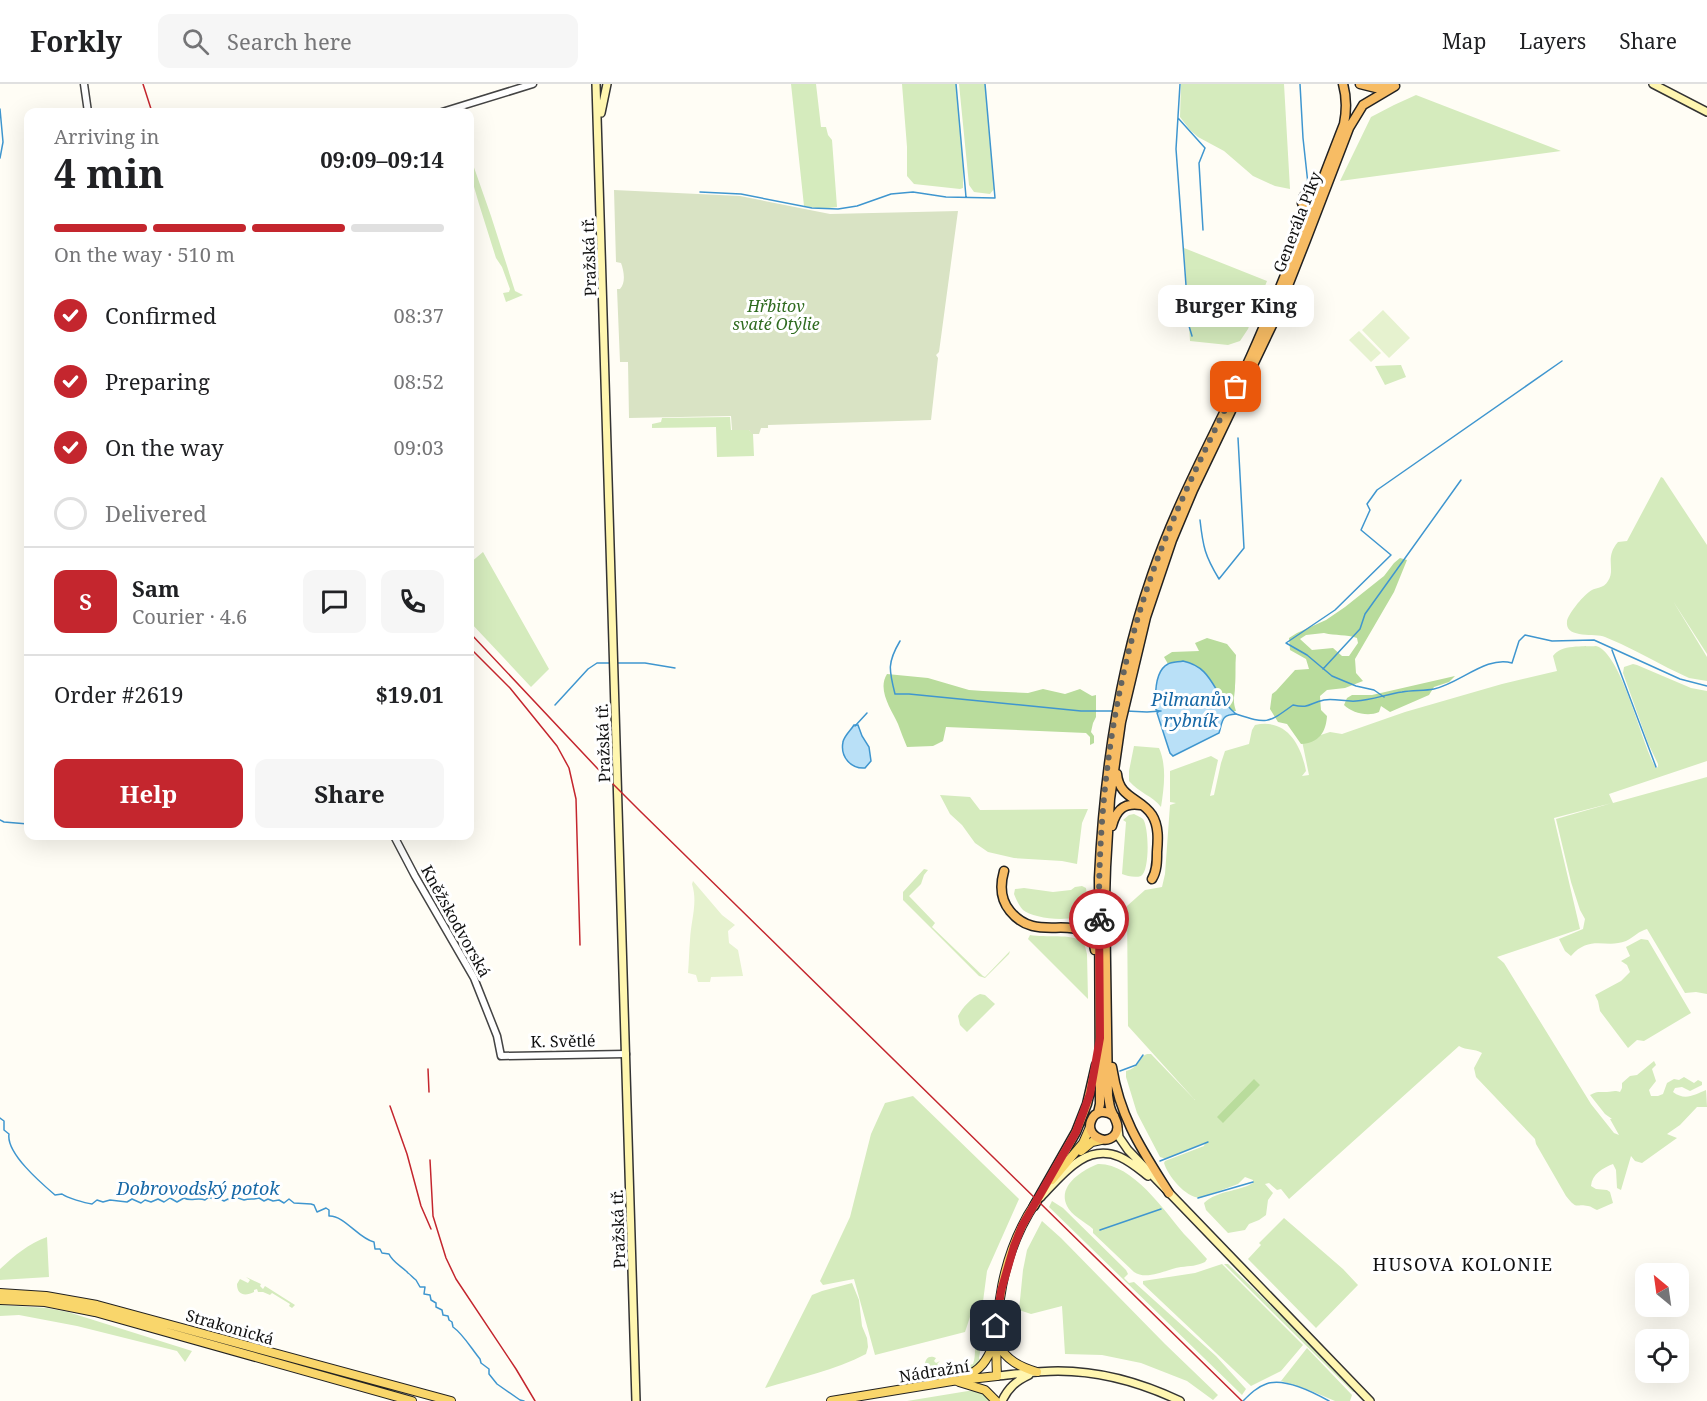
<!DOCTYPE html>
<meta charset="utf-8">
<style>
body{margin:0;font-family:"Noto Serif",serif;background:#f6f6f6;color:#202124;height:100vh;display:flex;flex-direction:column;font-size:22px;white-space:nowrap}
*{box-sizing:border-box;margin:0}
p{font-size:20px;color:#757577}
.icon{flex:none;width:33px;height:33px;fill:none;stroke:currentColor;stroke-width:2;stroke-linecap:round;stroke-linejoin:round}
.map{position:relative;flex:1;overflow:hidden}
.side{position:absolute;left:24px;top:24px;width:450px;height:732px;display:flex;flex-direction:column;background:#fff;border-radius:12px;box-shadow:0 6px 24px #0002}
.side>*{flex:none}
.needle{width:39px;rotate:331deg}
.fabs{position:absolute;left:1635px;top:1179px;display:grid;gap:12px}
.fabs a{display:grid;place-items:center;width:54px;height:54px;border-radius:12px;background:#fff;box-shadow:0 6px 24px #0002;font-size:30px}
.pin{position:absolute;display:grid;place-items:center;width:51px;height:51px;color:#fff;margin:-26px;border-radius:12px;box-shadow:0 3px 9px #0006}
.courier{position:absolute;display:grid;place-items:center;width:60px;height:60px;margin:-30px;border:4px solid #c4262e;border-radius:50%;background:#fff;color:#222;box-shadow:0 2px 8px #0007}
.bubble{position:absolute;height:42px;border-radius:12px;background:#fff;box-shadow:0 6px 24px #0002;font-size:20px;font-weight:700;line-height:42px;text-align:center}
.overview em{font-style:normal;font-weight:700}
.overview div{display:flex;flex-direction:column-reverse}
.overview{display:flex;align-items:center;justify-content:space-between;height:102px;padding:0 30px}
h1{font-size:39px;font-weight:700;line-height:45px}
.bar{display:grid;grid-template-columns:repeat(4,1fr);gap:9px 6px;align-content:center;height:72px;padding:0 30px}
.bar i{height:8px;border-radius:4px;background:#e0e0e0}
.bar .current{background:#c4262e}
.bar p{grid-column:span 4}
.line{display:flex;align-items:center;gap:15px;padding:0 30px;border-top:2px solid #e0e0e0}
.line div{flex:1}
.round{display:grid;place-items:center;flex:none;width:63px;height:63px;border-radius:12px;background:#f6f6f6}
ol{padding:0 30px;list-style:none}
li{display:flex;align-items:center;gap:18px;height:66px}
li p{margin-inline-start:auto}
li .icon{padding:6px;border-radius:50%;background:#c4262e;color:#fff;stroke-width:4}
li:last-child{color:#757577}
li i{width:33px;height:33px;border:3px solid #e0e0e0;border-radius:50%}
.action{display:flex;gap:12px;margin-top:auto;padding:12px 30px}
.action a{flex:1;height:69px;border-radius:12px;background:#c4262e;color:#fff;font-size:24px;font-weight:700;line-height:69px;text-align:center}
.action a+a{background:#f6f6f6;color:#202124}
header{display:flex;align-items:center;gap:36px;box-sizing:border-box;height:84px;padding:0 30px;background:#fff;border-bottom:2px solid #e0e0e0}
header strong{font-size:28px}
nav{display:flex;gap:33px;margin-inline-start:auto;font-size:21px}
.search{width:420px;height:54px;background:#f6f6f6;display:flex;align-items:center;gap:15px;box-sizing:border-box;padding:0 21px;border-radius:12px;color:#757577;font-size:22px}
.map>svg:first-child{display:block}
</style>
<header>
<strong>Forkly</strong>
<div class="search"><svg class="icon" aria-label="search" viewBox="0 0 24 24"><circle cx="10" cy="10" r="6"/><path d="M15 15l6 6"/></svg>Search here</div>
<nav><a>Map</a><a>Layers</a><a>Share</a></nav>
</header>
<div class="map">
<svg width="1707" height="1317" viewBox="0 0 1707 1317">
<rect width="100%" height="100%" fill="#fffdf5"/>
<path fill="#d5ebbd" d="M791 0H816L821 43H826L828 51 832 56 837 123 821 125 804 122Z
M902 0H956L963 82V104L960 105 914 100 907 92V63Z
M959 0H985L994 105 990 110 974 108 969 101Z
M1181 0H1284L1290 105 1275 102 1253 92 1224 67 1198 53 1190 46 1180 33Z
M1416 11 1561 67 1340 97 1371 33 1394 21Z
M470 72 491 132 515 207 523 211 506 218 503 209 509 208 510 205 502 183 496 174 479 120 470 89Z
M1184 164 1267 197 1248 245 1240 257 1228 261 1190 257Z
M1401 281 1406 293 1385 301 1375 282Z
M730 333 731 346H749L753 350 754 372 717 373 716 343 652 344V340L661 338 662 334Z
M1661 393 1663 394 1707 461V570L1673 517 1707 573V597C1701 596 1695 595 1689 594 1682 591 1675 587 1668 584 1647 573 1627 562 1605 553 1595 549 1565 555 1567 538 1567 531 1583 512 1589 508 1594 503 1604 505 1608 497 1616 485 1604 474 1618 458L1627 457Z
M483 468 549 585 531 603 470 538V479Z
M1596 562C1622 569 1641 660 1656 684L1658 683V680L1648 659 1623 589 1624 583 1633 580 1637 581 1691 604 1707 607V677L1609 710 1613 719 1707 693V910L1696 908 1685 909 1647 845C1639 847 1634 853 1626 857 1606 865 1590 850 1571 872L1565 867 1559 855 1583 845 1585 835 1580 826 1571 798 1556 735 1612 719 1554 734 1580 845 1497 873 1504 879 1591 1020 1614 1049 1619 1051 1610 1035H1612L1605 1030 1590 1011C1597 1007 1599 1008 1607 1008 1612 1008 1614 1006 1620 1008L1622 1004V999L1630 992 1637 991 1654 977 1656 981 1652 985 1656 997 1649 1006 1651 1012H1658L1663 1010 1667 999 1674 995 1679 996 1684 993 1694 999 1698 996 1702 998V1001L1690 1007 1682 1003 1675 1004 1673 1008C1685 1017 1694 1011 1706 1006L1707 1023H1697L1680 1041 1667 1050 1677 1054 1642 1079 1635 1077 1631 1072 1621 1106 1617 1104 1616 1086 1613 1080C1603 1084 1592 1090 1591 1102L1596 1105 1607 1106 1610 1108 1613 1119 1597 1126C1594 1125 1591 1122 1588 1122 1575 1119 1578 1127 1566 1112L1536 1060 1535 1055 1476 993 1474 984 1482 969C1474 964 1467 967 1459 962L1289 1115 1281 1105 1277 1106 1269 1099 1265 1100 1273 1109 1268 1116 1266 1131 1259 1136 1249 1140 1245 1146 1228 1149 1206 1126 1204 1119C1218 1106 1238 1108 1253 1099V1096L1245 1093 1238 1100 1200 1114C1185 1113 1168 1092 1164 1079L1165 1077 1204 1062 1205 1059H1204L1166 1075 1160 1073 1137 1029 1126 993V987C1127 987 1134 984 1134 983 1142 978 1140 969 1151 970L1195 1016 1128 942 1127 822 1145 806 1162 803 1165 790 1170 721 1176 719 1170 718V687L1211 672 1218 676 1210 712 1214 711 1221 679 1225 667 1249 660 1252 646 1255 641C1286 634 1301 660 1306 687L1302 692 1309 691 1302 657 1330 648 1342 650 1405 628 1502 600 1557 587 1553 572C1561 560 1583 563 1596 562Z
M1134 662 1159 664C1167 682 1164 704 1161 723 1153 712 1139 709 1129 697V687Z
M940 711 970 713 980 726 1088 725 1082 739 1077 780 1062 777 1014 774 988 768 975 759 962 741 950 730Z
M1134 730C1137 732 1141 733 1143 735 1149 743 1150 787 1141 792 1135 794 1127 792 1122 790L1126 738 1123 736 1129 731Z
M924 785 928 786 924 791 921 800 909 812 935 839 932 843 983 892 985 893 1010 867 1009 870 985 894 979 892 903 816V808Z
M1082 802 1086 804C1087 811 1089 821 1085 827 1078 840 1033 835 1023 826 1019 822 1016 815 1014 810L1015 805 1024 804 1053 808 1071 806 1075 803Z
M1030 851C1046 854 1070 849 1084 858L1087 870 1088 915 1028 855Z
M1641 855 1648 856 1691 929 1644 957 1637 956 1628 964 1600 927 1598 917 1595 911 1621 897 1630 888 1627 881 1621 877 1630 872 1626 863Z
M980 910 985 911 995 920 967 948 960 941 958 932C962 924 972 913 980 910Z
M913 1012 1019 1115 987 1187 982 1225 970 1233 965 1248 875 1271 854 1195 823 1201 820 1197 850 1133 871 1050 885 1019Z
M1098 1080C1132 1079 1164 1126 1184 1150 1192 1158 1199 1166 1207 1175L1205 1178C1197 1182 1190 1182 1181 1183 1167 1185 1147 1197 1134 1188L1093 1149V1145C1085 1138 1071 1131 1067 1122 1057 1102 1082 1086 1098 1080Z
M1052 1117 1063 1124 1126 1186 1128 1190 1124 1194 1129 1199 1134 1198 1216 1272 1246 1305 1242 1311 1049 1123Z
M1284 1134 1343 1185 1358 1201 1316 1244 1248 1175 1261 1161 1259 1159Z
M1042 1137 1061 1154 1165 1260 1218 1311 1213 1316 1187 1297 1141 1279 1102 1271 1065 1270 1062 1222 1031 1230 1019 1226 1023 1186 1027 1166Z
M47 1153 49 1193 0 1196V1185C15 1171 28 1160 47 1153Z
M1222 1180 1303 1261 1281 1287 1251 1302 1143 1200V1197L1195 1189Z
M1224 1180H1228L1305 1255 1355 1308H1353Z
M246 1193 261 1200 260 1202 263 1205 265 1202 295 1221 292 1224 289 1222 290 1220 272 1209 270 1211 263 1208H258L257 1205 254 1206V1208C246 1212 237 1212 237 1200L240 1195 248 1199 250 1196Z
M852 1199 859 1216 862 1242 867 1254 868 1263 866 1270C835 1286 799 1294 765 1304L812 1211 822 1207Z
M0 1221 47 1224 68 1228 192 1267 185 1278 177 1267 77 1242 19 1231 0 1232Z
M986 1232 979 1274 981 1278C979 1281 976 1283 973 1285 965 1289 936 1290 927 1287 922 1279 927 1269 936 1274L934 1277 936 1279 940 1277 937 1280 943 1286 946 1283 955 1285 973 1280C978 1266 971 1249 978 1235Z
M1307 1264 1352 1311 1350 1317H1335L1309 1306 1281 1297Z
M968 1307C977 1307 986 1308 989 1317H907Z"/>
<path fill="#b9dc9c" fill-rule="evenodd" d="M1400 474 1407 476 1394 508 1355 575 1356 589 1363 597 1345 604 1327 606 1320 612 1321 626 1327 632C1326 648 1319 659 1301 660L1287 640 1278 638 1270 625 1272 610 1276 607 1295 586 1309 585 1306 575 1290 566 1289 554 1297 549 1326 536 1345 523 1384 492 1394 479ZM1324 549C1336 552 1346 550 1357 554L1358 559 1349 572H1342L1333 564 1312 566 1300 555 1306 551Z
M1207 554 1227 560 1236 571C1235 581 1236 591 1235 602 1235 613 1232 615 1236 627H1232L1226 622 1219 613 1183 577 1168 580 1164 573 1172 568 1199 567 1195 559Z
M887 590 928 594 969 606 983 607 1028 609 1043 605 1065 610 1080 605 1092 612 1096 611V633L1093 639 1091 648 1094 652V659L1090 661V653L1086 649 946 643 943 657 933 662 907 663C904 656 901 648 898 640 891 625 877 606 887 590Z
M1455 592 1449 598 1434 603 1429 611 1390 628 1381 622 1379 628C1368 633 1352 629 1344 621L1347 614 1352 611H1372Z
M1254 995 1260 1001 1223 1039 1217 1033Z"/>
<path fill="#d9e3c4" d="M614 106 740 112 830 130 958 127 939 268 936 271 938 274 931 336 768 341V344H761L759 350H752L749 346H732L731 332 629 334 628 278H620L617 205H620C626 199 624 187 621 179L616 178Z"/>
<path fill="#e6f2cf" d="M1383 226 1410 254 1389 274 1362 246Z
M1359 247 1381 269 1371 278 1349 256Z
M693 797 722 831 735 841 728 847 729 859 738 866 743 892 711 893 710 898H698L696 891 688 889C689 878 689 867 690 856 691 836 698 819 692 800Z"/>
<path fill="#b9e0f7" stroke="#3f96cf" stroke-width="1.5" d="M1183 577C1215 584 1212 611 1236 630 1221 631 1223 636 1219 649L1173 672 1170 669 1157 629 1159 627 1156 626C1155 613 1154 587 1168 580 1171 578 1179 578 1183 577Z
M854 641H858L862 652 869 663 871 677 865 684C851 685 840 673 843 658 844 652 851 646 854 641Z"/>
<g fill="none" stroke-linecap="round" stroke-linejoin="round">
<path stroke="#3f96cf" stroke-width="1.5" d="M956 0 966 113
M1180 0 1176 65 1189 242 1192 252
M1300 0 1303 54 1308 100
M0 25 3 58 0 74
M1178 34 1205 64 1199 79 1203 146
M700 108 741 110 812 124 838 125 857 122 891 110 913 108 946 113 995 114 985 0
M1200 436C1203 463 1205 472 1219 495L1244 464 1238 354
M900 557C887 579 889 586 895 610H909L1081 627H1113
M1612 566 1656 683
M616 579H645L675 584
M1323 585 1360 545 1365 530 1461 396
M1384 613 1374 606 1356 602 1332 592 1307 571 1286 559 1335 526 1391 471 1361 446 1370 426 1367 420 1377 406 1562 277
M555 621 588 585 597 579H612
M1126 627 1147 628 1161 627
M1236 630C1267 640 1267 640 1293 621 1310 625 1309 619 1324 616 1334 614 1346 618 1356 617 1372 616 1387 610 1402 608 1413 606 1424 607 1434 605 1459 600 1487 571 1512 579L1519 557 1525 551 1552 557 1594 556 1680 595 1707 602
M855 642 867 629
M0 736 4 738 28 740
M1120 987 1136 981 1143 971
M0 1034 4 1037V1046L9 1050C6 1069 41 1099 55 1111L62 1110C67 1114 85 1119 92 1120L97 1116 103 1118 110 1116 127 1118 132 1115 141 1119 145 1116 151 1118 158 1115 164 1118 170 1114 177 1118 184 1114C191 1118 197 1113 205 1116L209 1113 215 1116 220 1115 224 1117 228 1115 232 1117 238 1114 244 1116C250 1114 253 1116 259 1114L264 1117 268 1115 273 1117 279 1116 284 1119 289 1115 294 1119 311 1120 314 1121 317 1128 326 1124 329 1126V1132C344 1131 359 1155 374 1158L375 1165H380L382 1169 389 1170C393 1179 402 1182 408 1189 411 1191 413 1194 416 1196L420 1203H425L424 1210 430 1211 431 1216 436 1219V1223L442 1226 443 1231 448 1232 449 1236 452 1238 453 1243C463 1250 471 1264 480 1275L481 1279 489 1285V1290L497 1300 520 1316 524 1317
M1160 1077 1208 1058
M1198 1114 1253 1098
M1100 1146 1161 1125
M1243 1317C1250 1310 1257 1303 1266 1300 1284 1293 1313 1308 1329 1317"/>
<defs>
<path id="tertiary" d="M84 0 88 28
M442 28 533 0
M394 752 415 792 474 894 497 952 501 972 626 970"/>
<path id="secondary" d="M596 0 636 1317
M1653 0 1707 28
M601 29 607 0
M1118 1045 1119 1053 1128 1066 1370 1317
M1041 1113C1062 1091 1086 1058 1120 1073 1131 1078 1139 1085 1148 1092
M997 1292C1017 1290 1038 1287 1058 1287 1100 1287 1142 1299 1180 1317
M1002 1317C1008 1304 1016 1297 1029 1291"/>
<path id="primary" d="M1081 1067 1092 1058 1101 1056
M1052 1096 1083 1059 1090 1043
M0 1209 46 1212 97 1221 451 1317
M0 1216 45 1218 95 1228 412 1317
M998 1260C1006 1276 1020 1283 1037 1288
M963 1293C981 1287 987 1276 994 1260
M959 1298 985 1306 996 1317
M831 1317 952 1297 997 1292C994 1230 1001 1170 1036 1118"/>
<path id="trunk" d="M1360 0 1376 4 1388 3
M1304 112 1311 109 1317 102
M1302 119 1306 127 1307 136
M1117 690C1119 714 1141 714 1152 731 1159 742 1158 756 1157 768 1157 777 1157 787 1152 795
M1112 742C1116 726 1124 718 1141 721
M1004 787C1000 801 1000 815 1010 827 1034 857 1066 834 1087 850 1093 854 1094 860 1095 866
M1073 844C1087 841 1093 836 1095 822
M1112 983C1120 1034 1142 1066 1169 1109
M1098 1029 1100 1020 1099 794C1104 691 1118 589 1152 491 1178 415 1218 345 1251 272 1285 196 1314 117 1344 40 1347 25 1347 14 1343 0
M1114 1032C1106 1026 1095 1026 1091 1037 1086 1050 1103 1062 1114 1052 1122 1043 1114 1034 1111 1026 1109 1021 1109 1016 1108 1012L1105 814 1106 783 1110 715 1121 638 1146 533 1172 456 1193 406 1274 237 1306 156 1349 44 1363 21 1395 2
M1034 1122 1076 1048 1087 1020 1096 981"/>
</defs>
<use href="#tertiary" stroke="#444" stroke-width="9"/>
<use href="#secondary" stroke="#333" stroke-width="10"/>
<use href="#primary" stroke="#222" stroke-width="10"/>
<use href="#trunk" stroke="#222" stroke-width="11"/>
<use href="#tertiary" stroke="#fff" stroke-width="6"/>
<use href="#secondary" stroke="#fff6b0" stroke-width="7"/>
<use href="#primary" stroke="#f9d66b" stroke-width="8"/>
<use href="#trunk" stroke="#f7bc64" stroke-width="8"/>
<path stroke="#c4262e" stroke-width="1.5" d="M143 0 152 28
M470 549 597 684 640 727 1242 1317
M470 564 510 604 557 662 569 684 576 715 580 861
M428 985 429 1008
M390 1022 407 1070 421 1122 431 1145
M430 1076 433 1132 446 1174 456 1195 516 1285 535 1317"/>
</g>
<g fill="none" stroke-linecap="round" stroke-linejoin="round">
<path stroke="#646461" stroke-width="6" stroke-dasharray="0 10.8" d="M1099 835C1098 718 1113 600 1152 490 1175 425 1206 364 1236 303"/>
<path stroke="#c4262e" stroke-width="8" d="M996 1242 1001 1207 1014 1162 1022 1142 1076 1048 1090 1010 1100 954 1099 835"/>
</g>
<g text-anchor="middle" stroke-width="6" stroke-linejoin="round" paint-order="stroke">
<g font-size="16" fill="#111" stroke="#fff">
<text transform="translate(1297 138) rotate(-69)" y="6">Generála Píky</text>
<text transform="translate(589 173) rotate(-92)" y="6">Pražská tř.</text>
<text transform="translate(603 659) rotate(-92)" y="6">Pražská tř.</text>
<text transform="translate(456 837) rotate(61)" y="6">Kněžskodvorská</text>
<text transform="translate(563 957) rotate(-1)" y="6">K. Světlé</text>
<text transform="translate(618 1145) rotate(-92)" y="6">Pražská tř.</text>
<text transform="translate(230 1243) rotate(16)" y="6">Strakonická</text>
<text transform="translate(934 1287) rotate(-9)" y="6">Nádražní</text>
</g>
<g font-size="16" font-style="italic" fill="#2f6b1f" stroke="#fff">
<text x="776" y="228">Hřbitov<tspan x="776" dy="18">svaté Otýlie</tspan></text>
</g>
<g font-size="18" font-style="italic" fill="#1768a6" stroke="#fff">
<text x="1191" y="622">Pilmanův<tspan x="1191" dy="21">rybník</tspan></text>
<text x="198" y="1111">Dobrovodský potok</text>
</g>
<g font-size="18" letter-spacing="1.5" fill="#111" stroke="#fff">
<text x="1463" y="1187">HUSOVA KOLONIE</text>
</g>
</g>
</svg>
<div class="fabs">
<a><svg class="needle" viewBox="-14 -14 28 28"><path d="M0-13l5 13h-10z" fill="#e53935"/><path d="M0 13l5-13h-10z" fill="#757577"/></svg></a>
<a><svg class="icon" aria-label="locate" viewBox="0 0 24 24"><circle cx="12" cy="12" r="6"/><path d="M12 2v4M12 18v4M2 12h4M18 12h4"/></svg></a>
</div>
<div class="pin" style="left:1236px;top:303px;background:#ea580c"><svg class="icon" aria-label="bag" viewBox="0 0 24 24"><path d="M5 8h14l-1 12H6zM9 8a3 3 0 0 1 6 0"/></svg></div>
<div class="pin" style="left:996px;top:1242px;background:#1f2937"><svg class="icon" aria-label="home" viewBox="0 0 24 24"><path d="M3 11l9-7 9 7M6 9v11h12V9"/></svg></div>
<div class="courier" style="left:1099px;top:835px"><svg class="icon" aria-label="bike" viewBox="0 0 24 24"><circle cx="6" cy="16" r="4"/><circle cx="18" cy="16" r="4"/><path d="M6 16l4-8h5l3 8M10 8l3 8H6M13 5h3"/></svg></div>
<div class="bubble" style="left:1158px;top:201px;width:156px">Burger King</div>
<section class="side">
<div class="overview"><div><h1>4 min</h1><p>Arriving in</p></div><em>09:09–09:14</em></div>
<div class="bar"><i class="current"></i><i class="current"></i><i class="current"></i><i></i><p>On the way · 510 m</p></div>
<ol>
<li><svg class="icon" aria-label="check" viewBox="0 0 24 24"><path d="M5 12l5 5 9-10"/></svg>Confirmed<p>08:37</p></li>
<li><svg class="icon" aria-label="check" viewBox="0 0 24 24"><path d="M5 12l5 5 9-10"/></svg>Preparing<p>08:52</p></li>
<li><svg class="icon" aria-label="check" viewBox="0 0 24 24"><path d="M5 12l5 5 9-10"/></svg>On the way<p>09:03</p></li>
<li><i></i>Delivered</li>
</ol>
<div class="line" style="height:108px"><b class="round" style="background:#c4262e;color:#fff">S</b><div><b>Sam</b><p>Courier · 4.6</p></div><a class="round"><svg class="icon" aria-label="chat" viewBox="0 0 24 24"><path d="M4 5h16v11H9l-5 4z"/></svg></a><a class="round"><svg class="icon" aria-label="phone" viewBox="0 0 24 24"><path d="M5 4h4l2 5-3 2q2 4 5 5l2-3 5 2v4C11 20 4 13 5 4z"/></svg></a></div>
<div class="line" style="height:78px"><div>Order #2619</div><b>$19.01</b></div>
<div class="action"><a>Help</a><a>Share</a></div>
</section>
</div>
